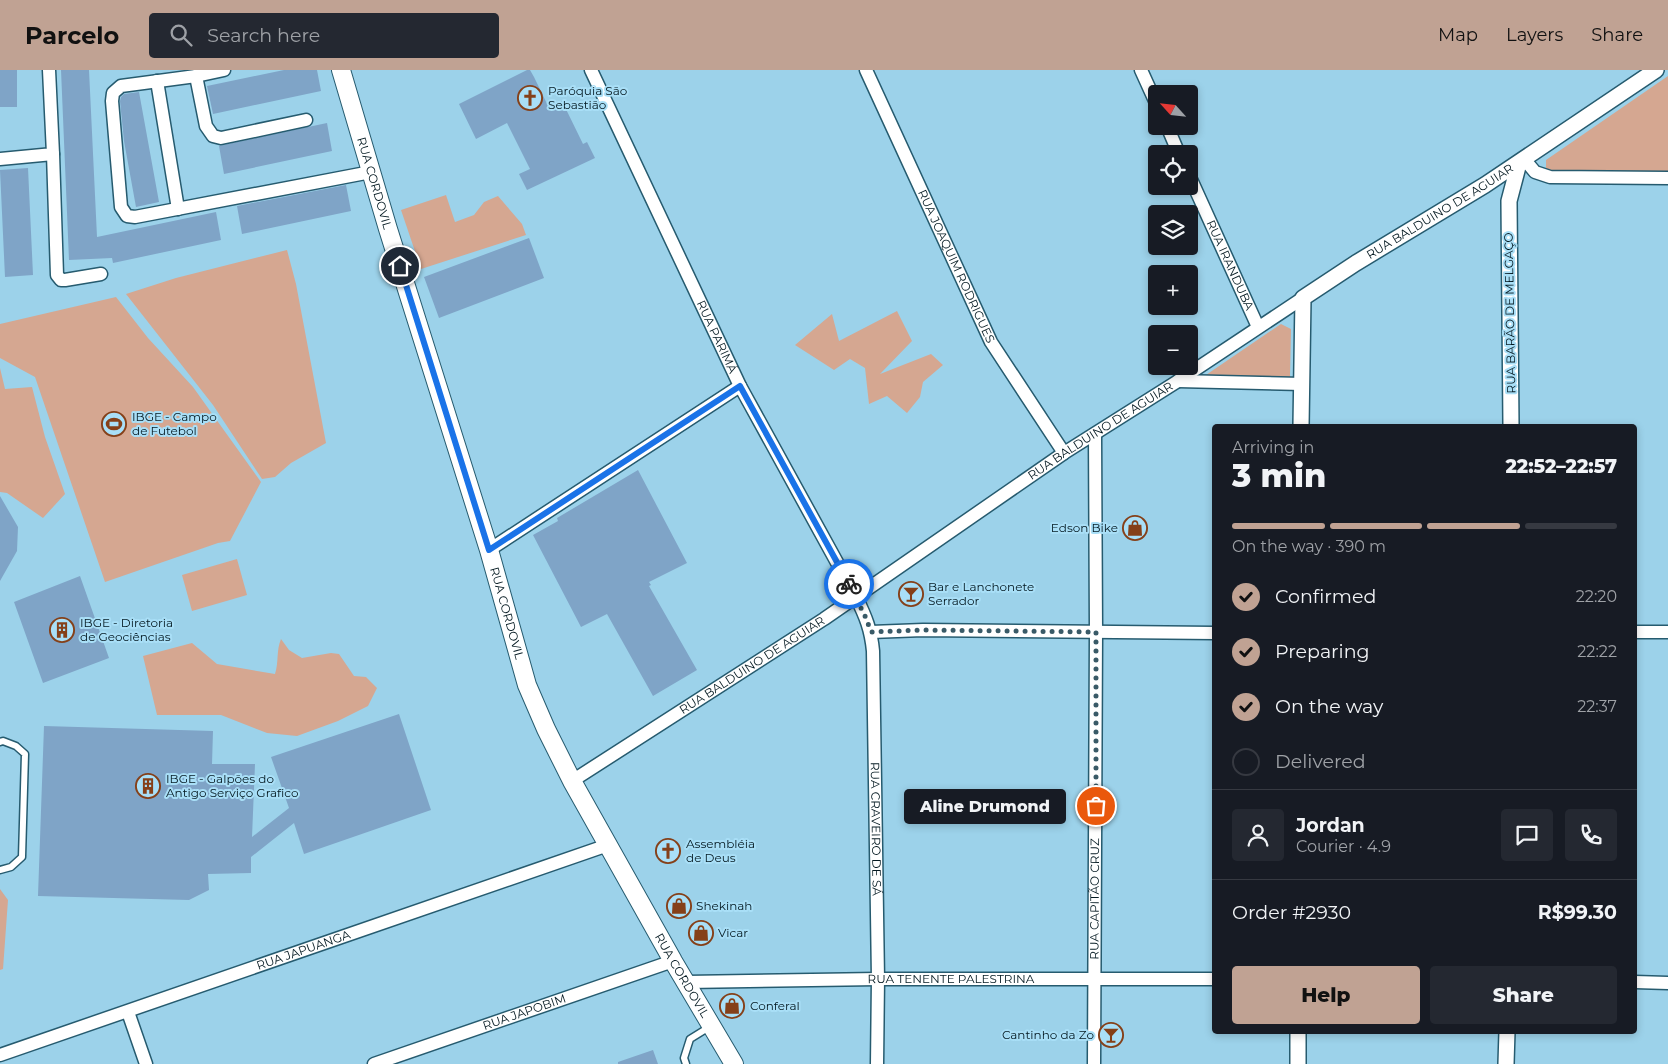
<!DOCTYPE html>
<meta charset="utf-8">
<style>
body{margin:0;font-family:Montserrat,sans-serif;background:#242831;color:#f1f3f6;height:100vh;display:flex;flex-direction:column;font-size:19px;white-space:nowrap}
*{box-sizing:border-box;margin:0}
p{font-size:16px;color:#9ea1a6}
.icon{flex:none;width:28px;height:28px;fill:none;stroke:currentColor;stroke-width:2;stroke-linecap:round;stroke-linejoin:round}
.map{position:relative;flex:1;overflow:hidden}
.side{position:absolute;left:1212px;top:354px;width:425px;height:610px;display:flex;flex-direction:column;background:#171b24;border-radius:5px;box-shadow:0 2px 8px #0003}
.side>*{flex:none}
.needle{width:32px;rotate:297deg}
.tools{position:absolute;left:1148px;top:15px;display:grid;gap:10px}
.tools a{display:grid;place-items:center;width:50px;height:50px;border-radius:5px;background:#171b24;box-shadow:0 2px 8px #0003;font-size:25px}
.pin{position:absolute;display:grid;place-items:center;width:42px;height:42px;color:#fff;margin:-21px;border:2px solid #fff;border-radius:50%;box-shadow:0 1px 5px #0007}
.courier{position:absolute;display:grid;place-items:center;width:50px;height:50px;margin:-25px;border:4px solid #1a73e8;border-radius:50%;background:#fff;color:#222;box-shadow:0 1px 6px #0007}
.bubble{position:absolute;height:35px;border-radius:5px;background:#171b24;box-shadow:0 2px 8px #0003;font-size:16px;font-weight:800;line-height:35px;text-align:center}
.overview em{font-style:normal;font-weight:800}
.overview div{display:flex;flex-direction:column-reverse}
.overview{display:flex;align-items:center;justify-content:space-between;height:85px;padding:0 20px}
h1{font-size:32px;font-weight:800;line-height:38px}
.bar{display:grid;grid-template-columns:repeat(4,1fr);gap:8px 5px;align-content:center;height:60px;padding:0 20px}
.bar i{height:6px;border-radius:4px;background:#363941}
.bar .selected{background:#c0a293}
.bar p{grid-column:span 4}
.line{display:flex;align-items:center;gap:12px;padding:0 20px;border-top:1px solid #363941}
.line div{flex:1}
.round{display:grid;place-items:center;flex:none;width:52px;height:52px;border-radius:5px;background:#242831}
ol{padding:0 20px;list-style:none}
li{display:flex;align-items:center;gap:15px;height:55px}
li p{margin-inline-start:auto}
li .icon{padding:5px;border-radius:50%;background:#c0a293;color:#111;stroke-width:4}
li:last-child{color:#9ea1a6}
li i{width:28px;height:28px;border:2px solid #363941;border-radius:50%}
.cta{display:flex;gap:10px;margin-top:auto;padding:10px 20px}
.cta a{flex:1;height:58px;border-radius:5px;background:#c0a293;color:#111;font-size:20px;font-weight:800;line-height:58px;text-align:center}
.cta a+a{background:#242831;color:#f1f3f6}
header{display:flex;align-items:center;gap:30px;box-sizing:border-box;height:70px;padding:0 25px;background:#c0a293;color:#111}
header strong{font-size:24px}
nav{display:flex;gap:28px;margin-inline-start:auto;font-size:18px}
.search{width:350px;height:45px;background:#242831;display:flex;align-items:center;gap:12px;box-sizing:border-box;padding:0 18px;border-radius:5px;color:#9ea1a6;font-size:19px}
.map>svg:first-child{display:block}
</style>
<header>
<strong>Parcelo</strong>
<div class="search"><svg class="icon" aria-label="search" viewBox="0 0 24 24"><circle cx="10" cy="10" r="6"/><path d="M15 15l6 6"/></svg>Search here</div>
<nav><a>Map</a><a>Layers</a><a>Share</a></nav>
</header>
<div class="map">
<svg width="1668" height="994" viewBox="0 0 1668 994">
<rect width="100%" height="100%" fill="#9cd2ea"/>
<path fill="#d5a791" d="M1668 6V103L1553 106 1546 99V90Z
M446 125 455 152 474 145 484 132 498 126 522 154 526 165 421 199 401 140Z
M287 180 296 214 326 373 291 393 275 407 262 409 213 335 126 224 176 208Z
M116 227 148 268 193 317 261 412 230 471 218 473 105 512 35 307 0 288V254Z
M897 241 912 271 880 304 931 284 943 295 923 312 920 327 907 343 887 326 869 334 865 298 850 289 834 300 795 275 832 244 839 271Z
M1281 254 1291 259 1290 307H1203Z
M0 298 5 319 32 317 45 367 65 424 43 448 7 423 0 422Z
M237 489 247 525 192 541 182 505Z
M281 569 289 580 302 588 331 583 339 584 354 606 366 607 377 618 368 636 338 651 297 666 267 663 221 645H157L143 586 192 573 217 594 275 604C279 592 276 581 281 569Z
M0 819 8 830 3 899 0 900Z"/>
<path fill="#7fa4c7" d="M0 0H17V37H0Z
M61 0H89L97 167 216 142 221 170 113 193 112 188 69 190Z
M284 0H317L321 21 213 44 207 16Z
M527 0H530L534 7 549 38 562 31 583 74 587 72 595 88 527 120 519 104 530 99 507 53 476 69 459 34Z
M139 22 159 132 136 137 124 71 120 31 121 27 124 24Z
M327 53 332 81 224 104 219 76Z
M28 98 33 205 5 207 0 100Z
M346 115 351 141 242 164 237 136Z
M529 168 544 208 439 248 424 207Z
M638 400 687 493 649 512 651 515 649 516 697 600 653 626 607 544 581 557 533 465 558 451 557 448Z
M0 426 18 457 17 481 0 511Z
M80 506 109 588 43 613 14 532Z
M399 644 431 740 304 784 294 753 251 787V803L208 804 209 820 189 830 38 826 44 656 213 661 212 694H255L252 767 289 738 271 687Z
M653 980 658 994H618V992Z"/>
<g fill="none" stroke-linecap="round" stroke-linejoin="round">
<defs>
<path id="service" d="M0 672 3 671 16 676 25 684 22 787 11 797 0 800
M686 994 684 988 690 969 711 956"/>
<g id="minor">
<path d="M224 0 196 6 121 16 113 23 112 31 121 137 127 146 135 147 371 102"/>
<path id="s1" d="M591 0 740 316 856 527C866 547 871 560 873 581L878 909 877 994"/>
<path id="s2" d="M866 0 991 272 1064 383"/>
<path d="M1141 0 1156 33"/>
<path d="M196 6 206 56 213 66 221 68 306 50"/>
<path d="M157 11 178 139"/>
<path d="M1167 56 1179 84"/>
<path d="M53 84 57 205 61 210H65L101 204"/>
<path d="M0 89 53 84 49 0"/>
<path d="M1524 89 1535 102 1550 107 1668 108"/>
<path id="s3" d="M1189 105 1258 257"/>
<path d="M1178 311 1302 314"/>
<path d="M489 480 740 316"/>
<path d="M871 562 923 560 1215 563"/>
<path d="M1635 562H1668"/>
<path id="s4" d="M572 711 824 549 1064 383 1178 311 1303 228"/>
<path id="s5" d="M687 912 878 909H1215"/>
<path d="M1635 912 1668 913"/>
<path d="M128 942 146 994"/>
<path id="s6" d="M0 985 608 775"/>
<path id="s7" d="M374 994 673 891"/>
<path id="s8" d="M1094 994 1096 562 1095 364"/>
</g>
<g id="tertiary">
<path id="s9" d="M1301 356 1303 228 1356 193 1485 115 1656 0"/>
<path d="M1511 356 1509 131 1519 93"/>
<path d="M1298 961V994"/>
<path d="M1506 994 1507 961"/>
</g>
<g id="secondary">
<path id="s10" d="M341 0 388 159 489 480 527 615 546 659 572 711 673 891 734 994"/>
</g>
</defs>
<use href="#service" stroke="#265b6f" stroke-width="9"/>
<use href="#minor" stroke="#265b6f" stroke-width="15"/>
<use href="#tertiary" stroke="#265b6f" stroke-width="18"/>
<use href="#secondary" stroke="#265b6f" stroke-width="20"/>
<use href="#service" stroke="#fff" stroke-width="6"/>
<use href="#minor" stroke="#fff" stroke-width="12"/>
<use href="#tertiary" stroke="#fff" stroke-width="15"/>
<use href="#secondary" stroke="#fff" stroke-width="18"/>
</g>
<g fill="none" stroke-linecap="round" stroke-linejoin="round">
<path stroke="#395a67" stroke-width="5" stroke-dasharray="0 9" d="M849 514 866 548 871 562 923 560 1096 562V736"/>
<path stroke="#1a73e8" stroke-width="6" d="M400 196 489 480 740 316 849 514"/>
</g>
<defs>
<symbol id="church-ring" viewBox="-11 -11 22 22"><circle r="9.5" fill="#a9dff7" stroke="#854019" stroke-width="1.5"/><path d="M-1.2-6h2.4v3.5h3.3v2.4h-3.3V6h-2.4V-.1h-3.3v-2.4h3.3Z" fill="#854019"/></symbol>
<symbol id="stadium-ring" viewBox="-11 -11 22 22"><circle r="9.5" fill="#a9dff7" stroke="#854019" stroke-width="1.5"/><path d="M0-5a6.5 5 0 1 0 0 10a6.5 5 0 1 0 0-10ZM-3.5-1.8h7v3.6h-7Z" fill="#854019"/></symbol>
<symbol id="shop-ring" viewBox="-11 -11 22 22"><circle r="9.5" fill="#a9dff7" stroke="#854019" stroke-width="1.5"/><path d="M-5-2.5h2.3a2.7 3.5 0 0 1 5.4 0H5L5.5 6h-11ZM-1.5-2.5h3a1.5 2.3 0 0 0-3 0Z" fill="#854019"/></symbol>
<symbol id="bar-ring" viewBox="-11 -11 22 22"><circle r="9.5" fill="#a9dff7" stroke="#854019" stroke-width="1.5"/><path d="M-6-5H6L.8 .8V4.5H3.5V6h-7V4.5H-.8V.8Z" fill="#854019"/></symbol>
<symbol id="building-ring" viewBox="-11 -11 22 22"><circle r="9.5" fill="#a9dff7" stroke="#854019" stroke-width="1.5"/><path d="M-4-6H4V6H1V3H-1V6H-4ZM-2.5-4.3h1.7v1.8h-1.7ZM.8-4.3h1.7v1.8H.8ZM-2.5-1h1.7V.8h-1.7ZM.8-1h1.7V.8H.8Z" fill="#854019"/></symbol>
</defs>
<g fill-rule="evenodd">
<use href="#church-ring" x="516" y="14" width="28" height="28"/>
<use href="#stadium-ring" x="100" y="340" width="28" height="28"/>
<use href="#shop-ring" x="1121" y="444" width="28" height="28"/>
<use href="#bar-ring" x="897" y="510" width="28" height="28"/>
<use href="#building-ring" x="48" y="546" width="28" height="28"/>
<use href="#building-ring" x="134" y="702" width="28" height="28"/>
<use href="#church-ring" x="654" y="767" width="28" height="28"/>
<use href="#shop-ring" x="665" y="822" width="28" height="28"/>
<use href="#shop-ring" x="687" y="849" width="28" height="28"/>
<use href="#shop-ring" x="718" y="922" width="28" height="28"/>
<use href="#bar-ring" x="1097" y="951" width="28" height="28"/>
</g>
<g text-anchor="middle" stroke-width="4" stroke-linejoin="round" paint-order="stroke">
<g font-size="12" fill="#041921" stroke="#a9dff7" text-anchor="start">
<text x="548" y="25">Paróquia São<tspan x="548" dy="14">Sebastião</tspan></text>
<text x="132" y="351">IBGE - Campo<tspan x="132" dy="14">de Futebol</tspan></text>
<text x="1118" y="462" text-anchor="end">Edson Bike</text>
<text x="928" y="521">Bar e Lanchonete<tspan x="928" dy="14">Serrador</tspan></text>
<text x="80" y="557">IBGE - Diretoria<tspan x="80" dy="14">de Geociências</tspan></text>
<text x="166" y="713">IBGE - Galpões do<tspan x="166" dy="14">Antigo Serviço Grafico</tspan></text>
<text x="686" y="778">Assembléia<tspan x="686" dy="14">de Deus</tspan></text>
<text x="696" y="840">Shekinah</text>
<text x="718" y="867">Vicar</text>
<text x="750" y="940">Conferal</text>
<text x="1094" y="969" text-anchor="end">Cantinho da Zo</text>
</g>
<g font-size="12" fill="#041921" stroke="#a9dff7">
<text dy="4" stroke="none"><textPath href="#s10" startOffset="118">RUA CORDOVIL</textPath></text>
<text dy="4" stroke="none"><textPath href="#s9" startOffset="290">RUA BALDUINO DE AGUIAR</textPath></text>
<text dy="4" stroke="none"><textPath href="#s3" startOffset="99">RUA IRANDUBA</textPath></text>
<text dy="4" stroke="none"><textPath href="#s2" startOffset="216">RUA JOAQUIM RODRIGUES</textPath></text>
<text transform="translate(1510 243) rotate(-91)" y="4">RUA BARÃO DE MELGAÇO</text>
<text dy="4" stroke="none"><textPath href="#s1" startOffset="295">RUA PARIMÁ</textPath></text>
<text dy="4" stroke="none"><textPath href="#s4" startOffset="634">RUA BALDUINO DE AGUIAR</textPath></text>
<text dy="4" stroke="none"><textPath href="#s10" startOffset="568">RUA CORDOVIL</textPath></text>
<text dy="4" stroke="none"><textPath href="#s4" startOffset="214">RUA BALDUINO DE AGUIAR</textPath></text>
<text dy="4" stroke="none"><textPath href="#s1" startOffset="825">RUA CRAVEIRO DE SÁ</textPath></text>
<text dy="4" stroke="none"><textPath href="#s8" startOffset="165">RUA CAPITÃO CRUZ</textPath></text>
<text dy="4" stroke="none"><textPath href="#s6" startOffset="321">RUA JAPUANGA</textPath></text>
<text dy="4" stroke="none"><textPath href="#s10" startOffset="972">RUA CORDOVIL</textPath></text>
<text dy="4" stroke="none"><textPath href="#s5" startOffset="264">RUA TENENTE PALESTRINA</textPath></text>
<text dy="4" stroke="none"><textPath href="#s7" startOffset="159">RUA JAPOBIM</textPath></text>
</g>
</g>
</svg>
<div class="tools">
<a><svg class="needle" viewBox="-14 -14 28 28"><path d="M0-13l5 13h-10z" fill="#e53935"/><path d="M0 13l5-13h-10z" fill="#9ea1a6"/></svg></a>
<a><svg class="icon" aria-label="locate" viewBox="0 0 24 24"><circle cx="12" cy="12" r="6"/><path d="M12 2v4M12 18v4M2 12h4M18 12h4"/></svg></a>
<a><svg class="icon" aria-label="layers" viewBox="0 0 24 24"><path d="M12 4l9 5-9 5-9-5zM3 14l9 5 9-5"/></svg></a>
<a>+</a>
<a>−</a>
</div>
<div class="pin" style="left:1096px;top:736px;background:#ea580c"><svg class="icon" aria-label="bag" viewBox="0 0 24 24"><path d="M5 8h14l-1 12H6zM9 8a3 3 0 0 1 6 0"/></svg></div>
<div class="pin" style="left:400px;top:196px;background:#1f2937"><svg class="icon" aria-label="home" viewBox="0 0 24 24"><path d="M3 11l9-7 9 7M6 9v11h12V9"/></svg></div>
<div class="courier" style="left:849px;top:514px"><svg class="icon" aria-label="bike" viewBox="0 0 24 24"><circle cx="6" cy="16" r="4"/><circle cx="18" cy="16" r="4"/><path d="M6 16l4-8h5l3 8M10 8l3 8H6M13 5h3"/></svg></div>
<div class="bubble" style="left:904px;top:719px;width:162px">Aline Drumond</div>
<section class="side">
<div class="overview"><div><h1>3 min</h1><p>Arriving in</p></div><em>22:52–22:57</em></div>
<div class="bar"><i class="selected"></i><i class="selected"></i><i class="selected"></i><i></i><p>On the way · 390 m</p></div>
<ol>
<li><svg class="icon" aria-label="check" viewBox="0 0 24 24"><path d="M5 12l5 5 9-10"/></svg>Confirmed<p>22:20</p></li>
<li><svg class="icon" aria-label="check" viewBox="0 0 24 24"><path d="M5 12l5 5 9-10"/></svg>Preparing<p>22:22</p></li>
<li><svg class="icon" aria-label="check" viewBox="0 0 24 24"><path d="M5 12l5 5 9-10"/></svg>On the way<p>22:37</p></li>
<li><i></i>Delivered</li>
</ol>
<div class="line" style="height:90px"><a class="round"><svg class="icon" aria-label="person" viewBox="0 0 24 24"><circle cx="12" cy="8" r="4"/><path d="M4 21q1-7 8-7t8 7"/></svg></a><div><b>Jordan</b><p>Courier · 4.9</p></div><a class="round"><svg class="icon" aria-label="chat" viewBox="0 0 24 24"><path d="M4 5h16v11H9l-5 4z"/></svg></a><a class="round"><svg class="icon" aria-label="phone" viewBox="0 0 24 24"><path d="M5 4h4l2 5-3 2q2 4 5 5l2-3 5 2v4C11 20 4 13 5 4z"/></svg></a></div>
<div class="line" style="height:65px"><div>Order #2930</div><b>R$99.30</b></div>
<div class="cta"><a>Help</a><a>Share</a></div>
</section>
</div>
